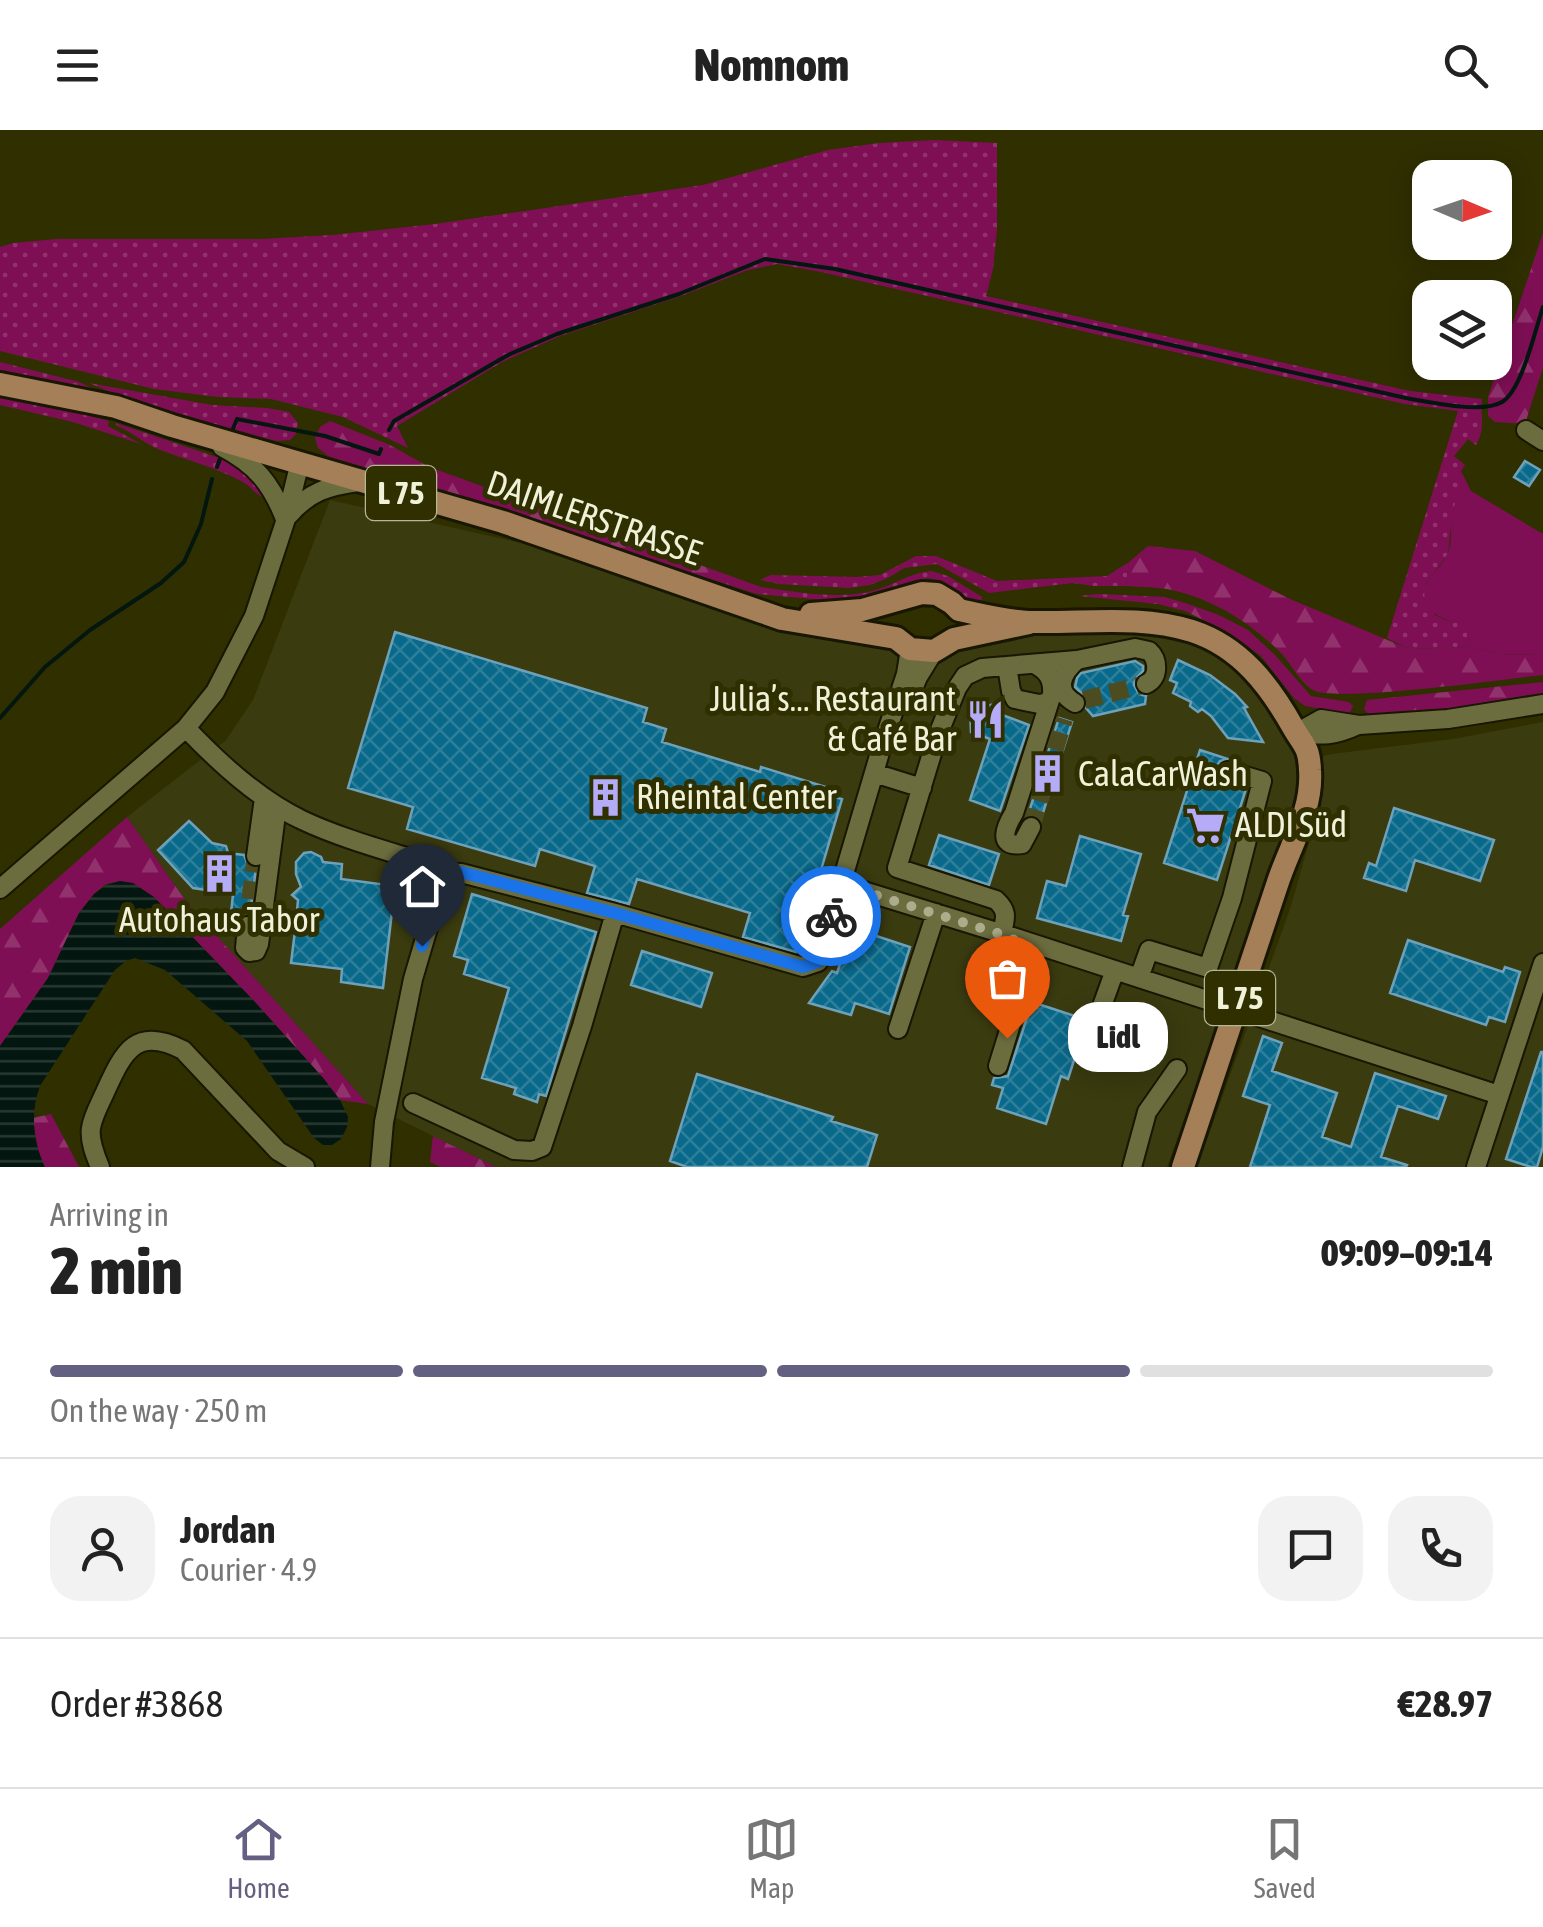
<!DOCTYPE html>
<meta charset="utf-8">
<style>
body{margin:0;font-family:"Asap Condensed",sans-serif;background:#f2f2f2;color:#222;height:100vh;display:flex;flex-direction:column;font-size:38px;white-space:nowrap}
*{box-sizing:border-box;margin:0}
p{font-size:32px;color:#767676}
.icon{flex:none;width:55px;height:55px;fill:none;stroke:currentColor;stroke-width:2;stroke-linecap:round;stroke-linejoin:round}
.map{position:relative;height:1037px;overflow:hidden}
.panel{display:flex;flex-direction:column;background:#fff;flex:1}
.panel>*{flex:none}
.needle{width:65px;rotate:92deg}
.controls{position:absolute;left:1412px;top:30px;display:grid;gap:20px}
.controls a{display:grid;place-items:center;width:100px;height:100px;border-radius:20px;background:#fff;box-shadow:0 5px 25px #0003;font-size:50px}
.pin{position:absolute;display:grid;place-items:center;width:85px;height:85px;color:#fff;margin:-102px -42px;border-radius:50% 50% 50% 0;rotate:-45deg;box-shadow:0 0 10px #0007}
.pin .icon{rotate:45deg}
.courier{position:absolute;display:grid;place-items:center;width:100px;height:100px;margin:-50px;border:8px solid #1a73e8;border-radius:50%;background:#fff;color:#222;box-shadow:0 2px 12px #0007}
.bubble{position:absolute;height:70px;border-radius:30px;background:#fff;box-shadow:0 5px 25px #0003;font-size:32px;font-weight:800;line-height:70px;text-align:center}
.overview em{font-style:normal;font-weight:800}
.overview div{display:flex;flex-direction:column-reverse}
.overview{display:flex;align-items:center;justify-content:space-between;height:170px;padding:0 50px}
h1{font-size:65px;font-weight:800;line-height:75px}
.bar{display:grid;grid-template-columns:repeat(4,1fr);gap:15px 10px;align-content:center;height:120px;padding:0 50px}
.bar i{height:12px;border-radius:8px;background:#e0e0e0}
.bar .active{background:#646082}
.bar p{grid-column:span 4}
.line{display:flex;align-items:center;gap:25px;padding:0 50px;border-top:2px solid #e0e0e0}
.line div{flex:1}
.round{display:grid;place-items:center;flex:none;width:105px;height:105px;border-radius:30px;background:#f2f2f2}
header{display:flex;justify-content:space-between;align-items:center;height:130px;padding:0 50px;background:#fff;font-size:45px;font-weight:800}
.tab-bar{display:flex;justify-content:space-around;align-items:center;height:140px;border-top:2px solid #e0e0e0;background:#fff;font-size:28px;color:#767676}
.tab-bar a{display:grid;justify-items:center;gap:5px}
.tab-bar .active{color:#646082}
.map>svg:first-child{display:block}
</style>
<header><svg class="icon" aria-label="menu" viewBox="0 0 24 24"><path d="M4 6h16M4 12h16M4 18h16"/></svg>Nomnom<svg class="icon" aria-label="search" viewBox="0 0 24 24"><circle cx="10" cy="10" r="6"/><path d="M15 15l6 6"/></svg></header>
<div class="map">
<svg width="1543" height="1037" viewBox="0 0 1543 1037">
<defs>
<pattern id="grass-dots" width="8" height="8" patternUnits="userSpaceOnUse" patternTransform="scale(2.5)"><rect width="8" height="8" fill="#7f0f55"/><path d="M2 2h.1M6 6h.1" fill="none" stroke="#91326d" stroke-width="1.8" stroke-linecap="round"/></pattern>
<pattern id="forest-firs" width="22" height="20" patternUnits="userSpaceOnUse" patternTransform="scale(2.5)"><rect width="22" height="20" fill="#7f0f55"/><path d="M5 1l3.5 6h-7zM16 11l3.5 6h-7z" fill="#91326d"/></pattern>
<pattern id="water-rules" width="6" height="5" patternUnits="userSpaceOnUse" patternTransform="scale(2.5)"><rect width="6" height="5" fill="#031710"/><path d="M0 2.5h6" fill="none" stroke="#283932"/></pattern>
<pattern id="building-cross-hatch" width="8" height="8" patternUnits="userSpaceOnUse" patternTransform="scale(2.5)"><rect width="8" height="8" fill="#09698a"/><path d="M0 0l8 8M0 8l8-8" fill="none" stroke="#2d7f9a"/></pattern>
</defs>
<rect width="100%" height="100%" fill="#302f00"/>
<path fill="#3b3b10" d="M330 370 535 416 784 495 923 514 1130 489 1243 530 1294 619 1298 654 1284 718 1167 1037H496L368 974 188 774 127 687 226 610 253 570Z
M1543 592V1037H1197L1290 779 1315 692 1319 631 1324 626 1332 624 1453 609Z"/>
<path fill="url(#grass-dots)" d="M934 10 997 13V99L993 139 986 166 1410 261 1482 269C1480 289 1486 297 1476 315L1468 309 1454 326 1465 335 1461 341 1462 359 1452 387 1448 424 1426 454 1435 485 1445 490 1465 493 1470 517 1409 519 1387 508 1458 281 1405 274 821 142 777 134 748 140 681 166 560 206 502 232 397 296 408 318 343 287 271 269 218 267 154 259 0 221V117L13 113 56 109H262L333 105 435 94 703 55 828 20 879 13Z
M0 232 79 252 109 266 0 244Z
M89 253 212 275 267 278 289 282 298 293 296 304 290 310 277 311 122 272V267Z
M0 262 109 291 108 296 141 314 73 292 0 275Z
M116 293 234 333 248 341 266 368C255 366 252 356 241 351 215 337 186 330 158 319 144 313 132 302 117 296Z
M916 426H936L997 451 1107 446 1129 432 1126 456H1093L1073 453 989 463 937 434 904 438 888 448 870 455 848 458 779 454 760 450 771 445 856 447 880 445Z
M931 441 948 446 982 467 981 473 970 470 942 451 928 448 910 452 897 460 847 472 757 464 761 457C797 462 843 471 879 459 897 453 911 443 931 441Z
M1098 464 1165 467 1188 474 1185 481 1158 474 1079 466Z"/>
<path fill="url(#forest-firs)" d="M1543 103V237L1525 294 1495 292 1488 286V267Z
M330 291 390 315 429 337 761 457 757 464 328 326 318 318 315 308 320 297Z
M1148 416 1195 421 1290 469 1409 519 1470 517 1497 524 1543 525V545C1507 549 1335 573 1313 560 1298 551 1291 532 1278 520 1249 492 1213 469 1172 460 1158 457 1141 457 1126 456L1129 432Z
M1188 474 1219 485 1248 500 1275 525 1311 566 1349 572 1353 576 1349 584 1305 576 1294 568 1261 526 1228 502 1185 481Z
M1543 552V566C1486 575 1427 587 1369 585L1364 579 1367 570Z
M127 687 188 774 368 974 340 970 324 949 255 872 154 767 120 751 106 754 94 764 79 783 48 848 0 916V799Z
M51 984 79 1037H45L38 1022 33 988Z
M433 1006 496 1037H441L430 1032Z"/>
<path fill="#7f0f55" d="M1461 341 1471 361 1543 404V525L1497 524 1470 517 1465 494C1442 492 1413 477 1429 450 1434 442 1443 434 1447 425 1453 413 1450 399 1452 386 1455 366 1463 365 1461 341Z"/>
<path fill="url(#water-rules)" d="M120 751 133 753 154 767 255 872 324 949 340 970 348 987 347 997 341 1009 332 1015H323L314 1008 247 911 165 840 135 828 126 831 115 840 40 956C30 984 33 1011 45 1037H0V916L48 848 79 783 94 764 106 755Z"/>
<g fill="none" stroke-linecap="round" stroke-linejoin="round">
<path stroke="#031710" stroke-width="4" d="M389 300 394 291 508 225 557 204 679 164 765 129 835 139 1406 268C1429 272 1482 284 1502 272 1522 260 1535 200 1543 177
M230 306 237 289 325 306 379 324 381 319
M217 337 221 326
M0 588 45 537 90 500 161 453 184 432 201 394 212 349"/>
</g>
<path fill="url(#building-cross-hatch)" stroke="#6ea2bb" stroke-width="2.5" d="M1525 331 1540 340 1529 356 1514 347Z
M395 502 647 578 643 592 666 599 662 612 760 642 761 637 826 657 824 664 842 669 805 794 811 796 807 812 800 809 796 822 743 807 750 783 637 749 629 774 587 763 595 736 540 719 535 736 407 699 413 677 348 658Z
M1178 530 1210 545 1235 564 1247 577 1244 578 1263 612 1228 608 1211 586 1202 579 1198 582 1190 576 1191 572 1173 563 1177 553 1170 550Z
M1135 531 1143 536V541L1135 549 1134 555 1139 564 1146 566 1145 574 1093 586 1086 578V567L1075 557 1077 548 1081 543Z
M997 574V583L1029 595 1000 681 970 670 990 609 971 602 970 578Z
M1059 588 1072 592 1041 689 1036 686 1028 685Z
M1200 620 1228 629 1220 631 1216 637 1218 649 1246 659 1217 750 1164 733Z
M1394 678 1494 710 1480 751 1415 730 1406 761 1364 748 1369 733 1376 736Z
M189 691 212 713 226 716 228 723 244 725 248 735 256 738 250 784 241 785 235 795 230 794 233 764 193 758 158 720Z
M939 705 999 724 989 755 929 735Z
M1080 706 1141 724 1123 785 1128 786 1121 811 1037 788 1047 751 1066 756Z
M311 722 321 727 323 732 342 734 341 749 395 756 383 858 341 852 342 839 291 833 295 801 281 794 296 791 298 770 292 765 301 757 296 744V732L304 723Z
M472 764 596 802 546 966 539 964 537 972 514 964 516 958 482 948 509 858 464 844 468 830 454 826Z
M852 798 910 817 889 884 855 873 851 885 809 873 832 841 837 843Z
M1408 810 1503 842 1505 837 1520 842 1505 892 1489 887 1486 895 1390 863Z
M642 821 712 843 701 877 631 855Z
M1032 872 1087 890 1068 949 1061 946 1046 994 997 978 1003 958 992 955 994 948 1008 946Z
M1263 906 1282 913 1272 941 1337 963 1322 1007 1351 1017 1375 943 1446 966 1438 989 1398 976 1381 1027 1407 1035 1406 1037H1250L1270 975 1243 966Z
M1541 922H1543V1017L1537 1037H1531L1506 1029Z
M697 944 833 987 831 991 877 1005 867 1037H687L670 1031Z"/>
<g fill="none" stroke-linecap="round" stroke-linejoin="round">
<path stroke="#4d4c20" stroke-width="18" stroke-dasharray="18 9" stroke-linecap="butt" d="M1084 570 1146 554
M1031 697 1064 589
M247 796 256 726"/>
<defs>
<path id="minor" d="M1526 300 1543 311
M222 317C256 335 271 353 285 389
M289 385C309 362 328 356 358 352
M1007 536 1011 561 1015 569 1039 574 1049 572
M910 566 918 547 934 521
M1075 573C1054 561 1061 544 1077 530
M186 598C219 633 258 669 302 690 342 709 392 722 435 736L441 742 442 751 413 849 384 992 380 1037
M1296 603 1321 589 1359 595 1448 589 1543 574
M1297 603C1323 606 1334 606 1358 595
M874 643 922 658
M1031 697 1022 714C996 718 1006 696 1014 683L1052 564C1053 549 1048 541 1034 534
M256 726 264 668
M441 742 461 743 615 783 803 837 818 832 881 619 906 544 910 519
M841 754 1013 807 1499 965
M0 759 186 598 215 562 254 486 286 389 300 332
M247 796 245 818 249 822 256 821 259 814 277 677
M1002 804C1005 788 1009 782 996 770L897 738 937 607 957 558 965 546 982 538 1077 530 1135 518 1149 521C1159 530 1159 549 1146 554
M1139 848 1149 820 1208 838 1232 768 1262 651 1228 641
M1000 851 1013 808
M1102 876 1115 840
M898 899 936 783
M998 936 1024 852 1013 807
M413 973 514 1020 532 1021 542 1017 582 896 615 783
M100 1037C95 1025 89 1010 91 998 93 985 101 972 106 960 124 921 136 896 183 920L278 1021 305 1037
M1132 1037 1147 982 1177 939
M1476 1037 1543 833"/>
<path id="major" d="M0 254 116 277 172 296 503 392 762 482 782 489 896 508 910 519 934 521 954 509 1029 493
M811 484 862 480 922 463 937 464 952 473 959 480C983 485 1009 492 1034 492 1087 493 1141 485 1192 501 1241 517 1270 556 1294 599 1304 616 1309 617 1310 640 1313 681 1289 717 1277 755 1246 849 1215 943 1183 1037"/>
</defs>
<use href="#minor" stroke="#171702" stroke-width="22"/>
<use href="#major" stroke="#171702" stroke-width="28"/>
<use href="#minor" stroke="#6c6d3f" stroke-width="18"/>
<use href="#major" stroke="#a47f58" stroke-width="22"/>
</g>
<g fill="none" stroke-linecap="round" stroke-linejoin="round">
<path stroke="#acad8c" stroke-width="10" stroke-dasharray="0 18" d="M831 786 840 754 1013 808 1024 852 1007 908"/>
<path stroke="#1a73e8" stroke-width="12" d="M422 816 442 751 441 742H461L615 783 803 837 818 832 831 786"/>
</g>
<defs>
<symbol id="restaurant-bare" viewBox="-9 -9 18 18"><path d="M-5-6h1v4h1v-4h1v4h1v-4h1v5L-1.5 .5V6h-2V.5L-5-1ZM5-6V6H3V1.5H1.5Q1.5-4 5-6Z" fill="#b5acf8" stroke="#302f00" stroke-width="2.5" paint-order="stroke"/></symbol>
<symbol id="building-bare" viewBox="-9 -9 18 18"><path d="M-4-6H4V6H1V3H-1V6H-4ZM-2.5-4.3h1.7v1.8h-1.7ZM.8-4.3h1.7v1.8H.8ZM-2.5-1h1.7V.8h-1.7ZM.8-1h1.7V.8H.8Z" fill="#b5acf8" stroke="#302f00" stroke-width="2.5" paint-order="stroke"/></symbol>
<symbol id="supermarket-bare" viewBox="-9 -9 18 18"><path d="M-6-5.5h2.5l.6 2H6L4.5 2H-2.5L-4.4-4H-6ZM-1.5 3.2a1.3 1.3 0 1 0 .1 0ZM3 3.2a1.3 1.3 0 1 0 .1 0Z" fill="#b5acf8" stroke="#302f00" stroke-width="2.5" paint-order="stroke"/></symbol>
</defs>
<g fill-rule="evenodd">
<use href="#restaurant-bare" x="958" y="562" width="55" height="55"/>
<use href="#building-bare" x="1020" y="616" width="55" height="55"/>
<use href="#building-bare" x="578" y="640" width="55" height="55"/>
<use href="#supermarket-bare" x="1178" y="668" width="55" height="55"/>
<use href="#building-bare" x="192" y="716" width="55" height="55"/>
</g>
<g text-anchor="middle" stroke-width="10" stroke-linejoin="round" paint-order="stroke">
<g fill="#302f00" stroke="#b6b797" stroke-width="2.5">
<rect x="366" y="336" width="70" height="54" rx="8"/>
<rect x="1205" y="841" width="70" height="54" rx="8"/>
</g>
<g font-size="32" font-weight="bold" fill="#eff1d8">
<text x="401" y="374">L 75</text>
<text x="1240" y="879">L 75</text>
</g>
<g font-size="35" fill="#eff1d8" stroke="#302f00">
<text transform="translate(594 388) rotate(19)" y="12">DAIMLERSTRASSE</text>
</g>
<g font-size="35" fill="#eff1d8" stroke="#302f00" text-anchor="start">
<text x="956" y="581" text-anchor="end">Julia’s… Restaurant<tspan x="956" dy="40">&amp; Café Bar</tspan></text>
<text x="1078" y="656">CalaCarWash</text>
<text x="636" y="679">Rheintal Center</text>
<text x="1235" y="707">ALDI Süd</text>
<text x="219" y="802" text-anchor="middle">Autohaus Tabor</text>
</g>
</g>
</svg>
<div class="controls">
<a><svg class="needle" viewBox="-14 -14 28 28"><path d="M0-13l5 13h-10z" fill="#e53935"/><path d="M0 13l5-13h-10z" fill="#767676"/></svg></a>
<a><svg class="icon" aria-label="layers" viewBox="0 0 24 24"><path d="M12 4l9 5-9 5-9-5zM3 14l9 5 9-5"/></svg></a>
</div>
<div class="pin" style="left:1007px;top:908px;background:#ea580c"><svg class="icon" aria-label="bag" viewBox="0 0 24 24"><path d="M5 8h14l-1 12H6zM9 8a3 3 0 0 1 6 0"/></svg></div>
<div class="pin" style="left:422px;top:816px;background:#1f2937"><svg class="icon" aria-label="home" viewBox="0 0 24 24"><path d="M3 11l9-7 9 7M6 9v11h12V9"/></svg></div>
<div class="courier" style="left:831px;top:786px"><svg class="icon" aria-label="bike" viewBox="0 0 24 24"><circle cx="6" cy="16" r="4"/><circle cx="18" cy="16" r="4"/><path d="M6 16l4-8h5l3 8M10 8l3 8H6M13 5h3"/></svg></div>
<div class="bubble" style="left:1068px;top:872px;width:100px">Lidl</div>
</div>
<section class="panel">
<div class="overview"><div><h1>2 min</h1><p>Arriving in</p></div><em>09:09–09:14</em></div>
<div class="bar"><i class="active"></i><i class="active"></i><i class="active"></i><i></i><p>On the way · 250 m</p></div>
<div class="line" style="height:180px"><a class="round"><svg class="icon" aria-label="person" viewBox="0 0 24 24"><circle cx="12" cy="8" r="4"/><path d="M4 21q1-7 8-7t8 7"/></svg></a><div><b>Jordan</b><p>Courier · 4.9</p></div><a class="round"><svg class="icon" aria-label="chat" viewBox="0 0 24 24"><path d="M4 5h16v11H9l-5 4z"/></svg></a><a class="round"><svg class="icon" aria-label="phone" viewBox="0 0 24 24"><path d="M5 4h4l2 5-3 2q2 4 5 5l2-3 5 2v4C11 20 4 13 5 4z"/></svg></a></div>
<div class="line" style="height:130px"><div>Order #3868</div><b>€28.97</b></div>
</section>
<nav class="tab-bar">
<a class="active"><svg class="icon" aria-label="home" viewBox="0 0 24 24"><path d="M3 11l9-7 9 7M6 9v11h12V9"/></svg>Home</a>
<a><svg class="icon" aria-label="map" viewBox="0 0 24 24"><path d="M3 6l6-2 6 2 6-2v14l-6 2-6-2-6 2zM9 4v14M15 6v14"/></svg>Map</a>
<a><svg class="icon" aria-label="saved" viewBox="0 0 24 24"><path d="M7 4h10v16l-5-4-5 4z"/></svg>Saved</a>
</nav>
